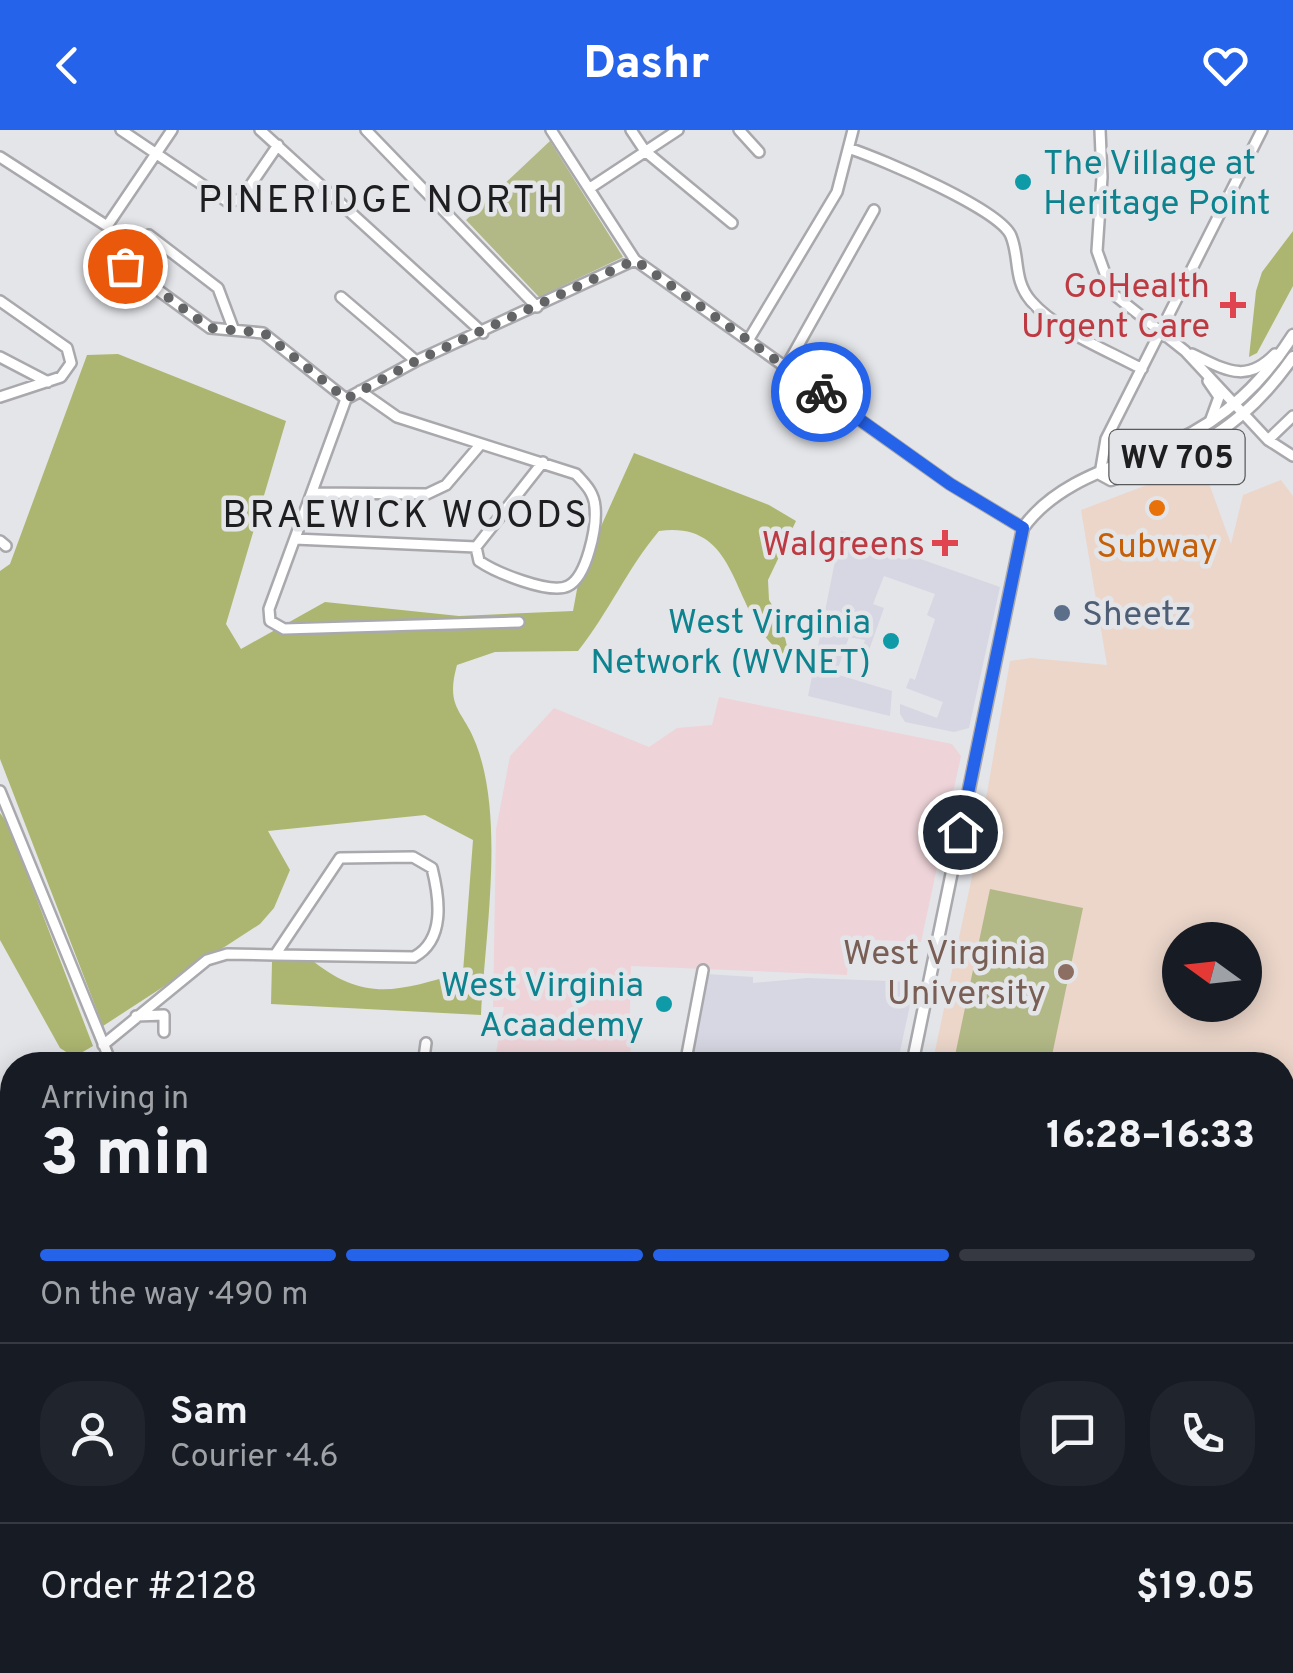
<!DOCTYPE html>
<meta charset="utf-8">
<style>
body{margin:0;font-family:Overpass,sans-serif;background:#20242c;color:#f1f3f6;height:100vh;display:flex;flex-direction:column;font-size:38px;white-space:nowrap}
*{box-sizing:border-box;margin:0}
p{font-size:32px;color:#9ea1a6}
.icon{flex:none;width:55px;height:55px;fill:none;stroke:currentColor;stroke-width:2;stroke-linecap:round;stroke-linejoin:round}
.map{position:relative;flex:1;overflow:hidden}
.details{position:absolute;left:0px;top:922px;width:1295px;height:622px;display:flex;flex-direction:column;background:#171b24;border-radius:40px 40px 0 0;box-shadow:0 5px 25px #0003}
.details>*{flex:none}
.needle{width:65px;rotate:285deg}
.controls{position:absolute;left:1162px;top:792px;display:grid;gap:20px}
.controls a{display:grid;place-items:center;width:100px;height:100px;border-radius:50%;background:#171b24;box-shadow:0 5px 25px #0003;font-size:50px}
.pin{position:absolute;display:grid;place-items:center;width:85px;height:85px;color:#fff;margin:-42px;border:5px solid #fff;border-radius:50%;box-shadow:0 2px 10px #0007}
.courier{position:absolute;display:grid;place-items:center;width:100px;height:100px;margin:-50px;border:8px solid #2563eb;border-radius:50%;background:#fff;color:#222;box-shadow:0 2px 12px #0007}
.head em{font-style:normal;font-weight:800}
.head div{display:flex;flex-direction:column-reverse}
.head{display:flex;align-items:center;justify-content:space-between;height:170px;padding:0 40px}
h1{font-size:65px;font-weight:800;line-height:75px}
.bar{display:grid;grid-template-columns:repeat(4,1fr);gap:15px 10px;align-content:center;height:120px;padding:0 40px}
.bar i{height:12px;border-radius:8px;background:#363941}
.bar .current{background:#2563eb}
.bar p{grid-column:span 4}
.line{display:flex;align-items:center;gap:25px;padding:0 40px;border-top:2px solid #363941}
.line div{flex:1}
.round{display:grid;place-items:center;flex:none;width:105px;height:105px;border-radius:40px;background:#20242c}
header{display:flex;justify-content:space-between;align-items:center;height:130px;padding:0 40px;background:#2563eb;color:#fff;font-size:45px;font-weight:800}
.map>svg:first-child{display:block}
</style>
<header><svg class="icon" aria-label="back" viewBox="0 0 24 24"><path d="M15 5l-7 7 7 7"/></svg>Dashr<svg class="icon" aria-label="heart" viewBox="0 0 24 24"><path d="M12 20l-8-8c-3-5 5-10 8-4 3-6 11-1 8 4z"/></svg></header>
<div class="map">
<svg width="1293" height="1543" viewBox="0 0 1293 1543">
<rect width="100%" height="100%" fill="#e4e5e9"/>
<path fill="#d6d7e2" d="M841 401 1000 457 969 598 954 602 905 592 900 584V574L937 588 943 572 906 558 910 548 915 550 935 489 927 485 935 464 884 446 873 474 884 478 868 523 862 520 865 510 849 507 836 544 892 561 890 586 808 566Z
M706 844 753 847V853L807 848 915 852 897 935H688Z
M1282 1366 1293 1369V1527L1283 1520Z"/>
<path fill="#eed4d9" d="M719 567 952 614 961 626 921 812 850 809 847 845 631 836 630 886 636 887 628 935H494L504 877H493L496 699 510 626 554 578 649 617 677 598 712 595Z"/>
<path fill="#ecd6ca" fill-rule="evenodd" d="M1202 334 1231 414 1243 365 1281 350 1293 366V1323L1282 1320V935H932L974 737 1010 531 1031 528 1107 535 1081 380ZM1180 810H1245V875H1180Z"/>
<path fill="#b2b986" d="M550 11 623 127 539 167 466 90Z
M990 759 1083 778 1050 935H953Z"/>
<path fill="#adb670" d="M1293 101V156L1257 223 1249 227 1256 161 1262 142Z
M118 224 286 291 226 494 241 519 325 472 459 486 573 481 580 443 634 323 769 375 796 391 768 450 769 470 780 488 790 528C727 493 747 389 659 401 627 439 609 482 578 521L495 522 457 535C445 579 463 579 476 614 505 689 485 805 481 885L271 874 272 832 308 827C364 874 398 861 463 842L473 710 425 685 268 701 290 740 274 778 260 794 103 896 0 629V441L10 434 87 225Z
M0 683 8 694 93 916 74 927 60 918 0 810Z"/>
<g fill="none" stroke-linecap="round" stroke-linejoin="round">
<path stroke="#64c6ce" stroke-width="2.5" d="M578 1543 581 1532"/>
<defs>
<path id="minor" d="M121 0 228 72 241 69 278 15
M260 0 483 203
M366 0 537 177
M551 0 635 130 950 354 1023 398
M631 0 645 21 732 93
M739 0 759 22
M1100 0 1102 47 1097 121 1112 163 1185 221 1268 310 1293 326
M851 19C881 29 1000 79 1011 106 1020 128 1013 150 1031 171 1057 201 1107 220 1142 239
M0 27 107 96 172 0
M590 58 678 0
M149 105 218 158 233 198
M125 136 210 198 263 203 346 269
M341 167 416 231
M0 171 67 218 71 233 61 247 0 267
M749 209 837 62 853 0
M1192 224C1226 240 1246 254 1275 224
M0 227 48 252
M786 237 874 80
M1208 251 1219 267 1211 289
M360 261 397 287 576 344C585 354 594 362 595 377 597 397 587 447 568 456 550 465 495 442 479 431L476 417
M1268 310 1293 286
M1100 344 1106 309 1262 0
M312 363 427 364 446 355 480 315
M295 409 476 417 543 332
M0 411 6 416
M519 492 284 499 270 491 269 479 346 269 416 231 635 130
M0 661 112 935
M413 727 432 738C440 770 445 810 414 827L275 825 340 728Z
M136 886 164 885V902
M103 915 207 830 227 824 275 825
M423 935 426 913
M685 935 703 840
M0 997H12
M0 1127 12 1112
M0 1198 12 1189
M0 1280 12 1250
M0 1487 12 1442
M629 1532 633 1541 643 1543
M795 1532 832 1543
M1043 1532 1078 1543
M45 1543 48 1532
M101 1543 104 1532
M159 1543 162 1532
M250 1543 253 1532
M341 1543 344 1532
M428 1543 431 1532
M514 1543 517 1532
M777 1543 779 1532
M931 1543 933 1532"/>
<path id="major" d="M1100 344 1111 350C1192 323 1242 300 1293 227
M912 935 1023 398C1058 349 1122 335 1174 312 1226 288 1263 252 1293 205
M1282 1356 1293 1359"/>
</defs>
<use href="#minor" stroke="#a9a9ad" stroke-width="14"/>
<use href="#major" stroke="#a9a9ad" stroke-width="15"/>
<use href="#minor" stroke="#fff" stroke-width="9"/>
<use href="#major" stroke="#fff" stroke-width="10"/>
<path stroke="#6c6c6f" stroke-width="2.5" stroke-dasharray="18 18" stroke-linecap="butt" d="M1282 1022 1293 1029
M1282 1040 1293 1046"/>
</g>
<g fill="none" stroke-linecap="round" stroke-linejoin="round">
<path stroke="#636466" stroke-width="10" stroke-dasharray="0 18" d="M125 136 210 198 264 203 346 269 416 231 635 130 821 262"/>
<path stroke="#2563eb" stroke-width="12" d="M821 262 950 354 1023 398 960 702"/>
</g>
<g fill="#0f9aa8" stroke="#e4e5e9" stroke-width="4">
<circle cx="1023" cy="52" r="10"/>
<circle cx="891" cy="511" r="10"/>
<circle cx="664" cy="874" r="10"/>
</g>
<g fill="#e0444e" stroke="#e4e5e9" stroke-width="4">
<path d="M1228 160h10v10h10v10h-10v10h-10v-10h-10v-10h10z"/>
<path d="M940 398h10v10h10v10h-10v10h-10v-10h-10v-10h10z"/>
</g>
<circle fill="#e8710a" stroke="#e4e5e9" stroke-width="4" cx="1157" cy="378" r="10"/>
<circle fill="#5c6f8a" stroke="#e4e5e9" stroke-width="4" cx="1062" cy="483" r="10"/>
<circle fill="#8d6e63" stroke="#e4e5e9" stroke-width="4" cx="1066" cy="842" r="10"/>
<g text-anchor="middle" stroke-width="9" stroke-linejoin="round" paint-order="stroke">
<rect fill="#e4e5e9" stroke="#595a5c" stroke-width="2.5" x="1109.5" y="300" width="135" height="54" rx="8"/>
<g font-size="32" font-weight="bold" fill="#1e1e20">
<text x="1177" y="338">WV 705</text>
</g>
<g font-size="35" fill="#0d838f" stroke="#e4e5e9" text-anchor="end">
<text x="1043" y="44" text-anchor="start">The Village at<tspan x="1043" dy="40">Heritage Point</tspan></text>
<text x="871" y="503">West Virginia<tspan x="871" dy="40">Network (WVNET)</tspan></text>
<text x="644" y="866">West Virginia<tspan x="644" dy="40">Acaademy</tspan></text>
</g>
<g font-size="35" fill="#be3a42" stroke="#e4e5e9" text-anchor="end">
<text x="1210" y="167">GoHealth<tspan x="1210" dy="40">Urgent Care</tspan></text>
<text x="925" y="425">Walgreens</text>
</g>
<g font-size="35" fill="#c56008" stroke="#e4e5e9">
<text x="1157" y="427">Subway</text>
</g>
<g font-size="35" fill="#4e5e75" stroke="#e4e5e9" text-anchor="start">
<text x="1082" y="495">Sheetz</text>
</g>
<g font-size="35" fill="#785e54" stroke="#e4e5e9" text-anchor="end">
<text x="1046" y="834">West Virginia<tspan x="1046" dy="40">University</tspan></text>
</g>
<g font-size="38" letter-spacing="2.5" fill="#1e1e20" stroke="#e4e5e9">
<text x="382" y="82">PINERIDGE NORTH</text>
<text x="406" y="397">BRAEWICK WOODS</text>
</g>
</g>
</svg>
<div class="controls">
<a><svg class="needle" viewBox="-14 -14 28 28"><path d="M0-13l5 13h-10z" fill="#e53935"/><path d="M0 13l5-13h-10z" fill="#9ea1a6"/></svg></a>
</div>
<div class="pin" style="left:125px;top:136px;background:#ea580c"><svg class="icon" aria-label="bag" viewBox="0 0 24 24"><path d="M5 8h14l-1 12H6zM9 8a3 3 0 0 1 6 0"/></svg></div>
<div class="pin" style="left:960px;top:702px;background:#1f2937"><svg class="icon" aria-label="home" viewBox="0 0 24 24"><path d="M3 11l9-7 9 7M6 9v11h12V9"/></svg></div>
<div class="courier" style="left:821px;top:262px"><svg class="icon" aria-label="bike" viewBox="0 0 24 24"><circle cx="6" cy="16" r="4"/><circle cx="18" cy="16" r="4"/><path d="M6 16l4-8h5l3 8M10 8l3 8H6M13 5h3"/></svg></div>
<section class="details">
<div class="head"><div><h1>3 min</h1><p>Arriving in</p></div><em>16:28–16:33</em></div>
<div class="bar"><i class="current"></i><i class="current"></i><i class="current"></i><i></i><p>On the way · 490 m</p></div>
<div class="line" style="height:180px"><a class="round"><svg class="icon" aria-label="person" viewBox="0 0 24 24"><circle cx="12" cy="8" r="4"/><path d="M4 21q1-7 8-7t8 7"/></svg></a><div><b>Sam</b><p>Courier · 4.6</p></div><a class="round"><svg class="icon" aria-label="chat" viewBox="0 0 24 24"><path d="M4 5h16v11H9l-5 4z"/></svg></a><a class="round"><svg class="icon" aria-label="phone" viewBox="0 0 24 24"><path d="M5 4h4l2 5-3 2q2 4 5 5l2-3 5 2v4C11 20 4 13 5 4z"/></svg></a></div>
<div class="line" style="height:130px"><div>Order #2128</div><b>$19.05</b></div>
</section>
</div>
